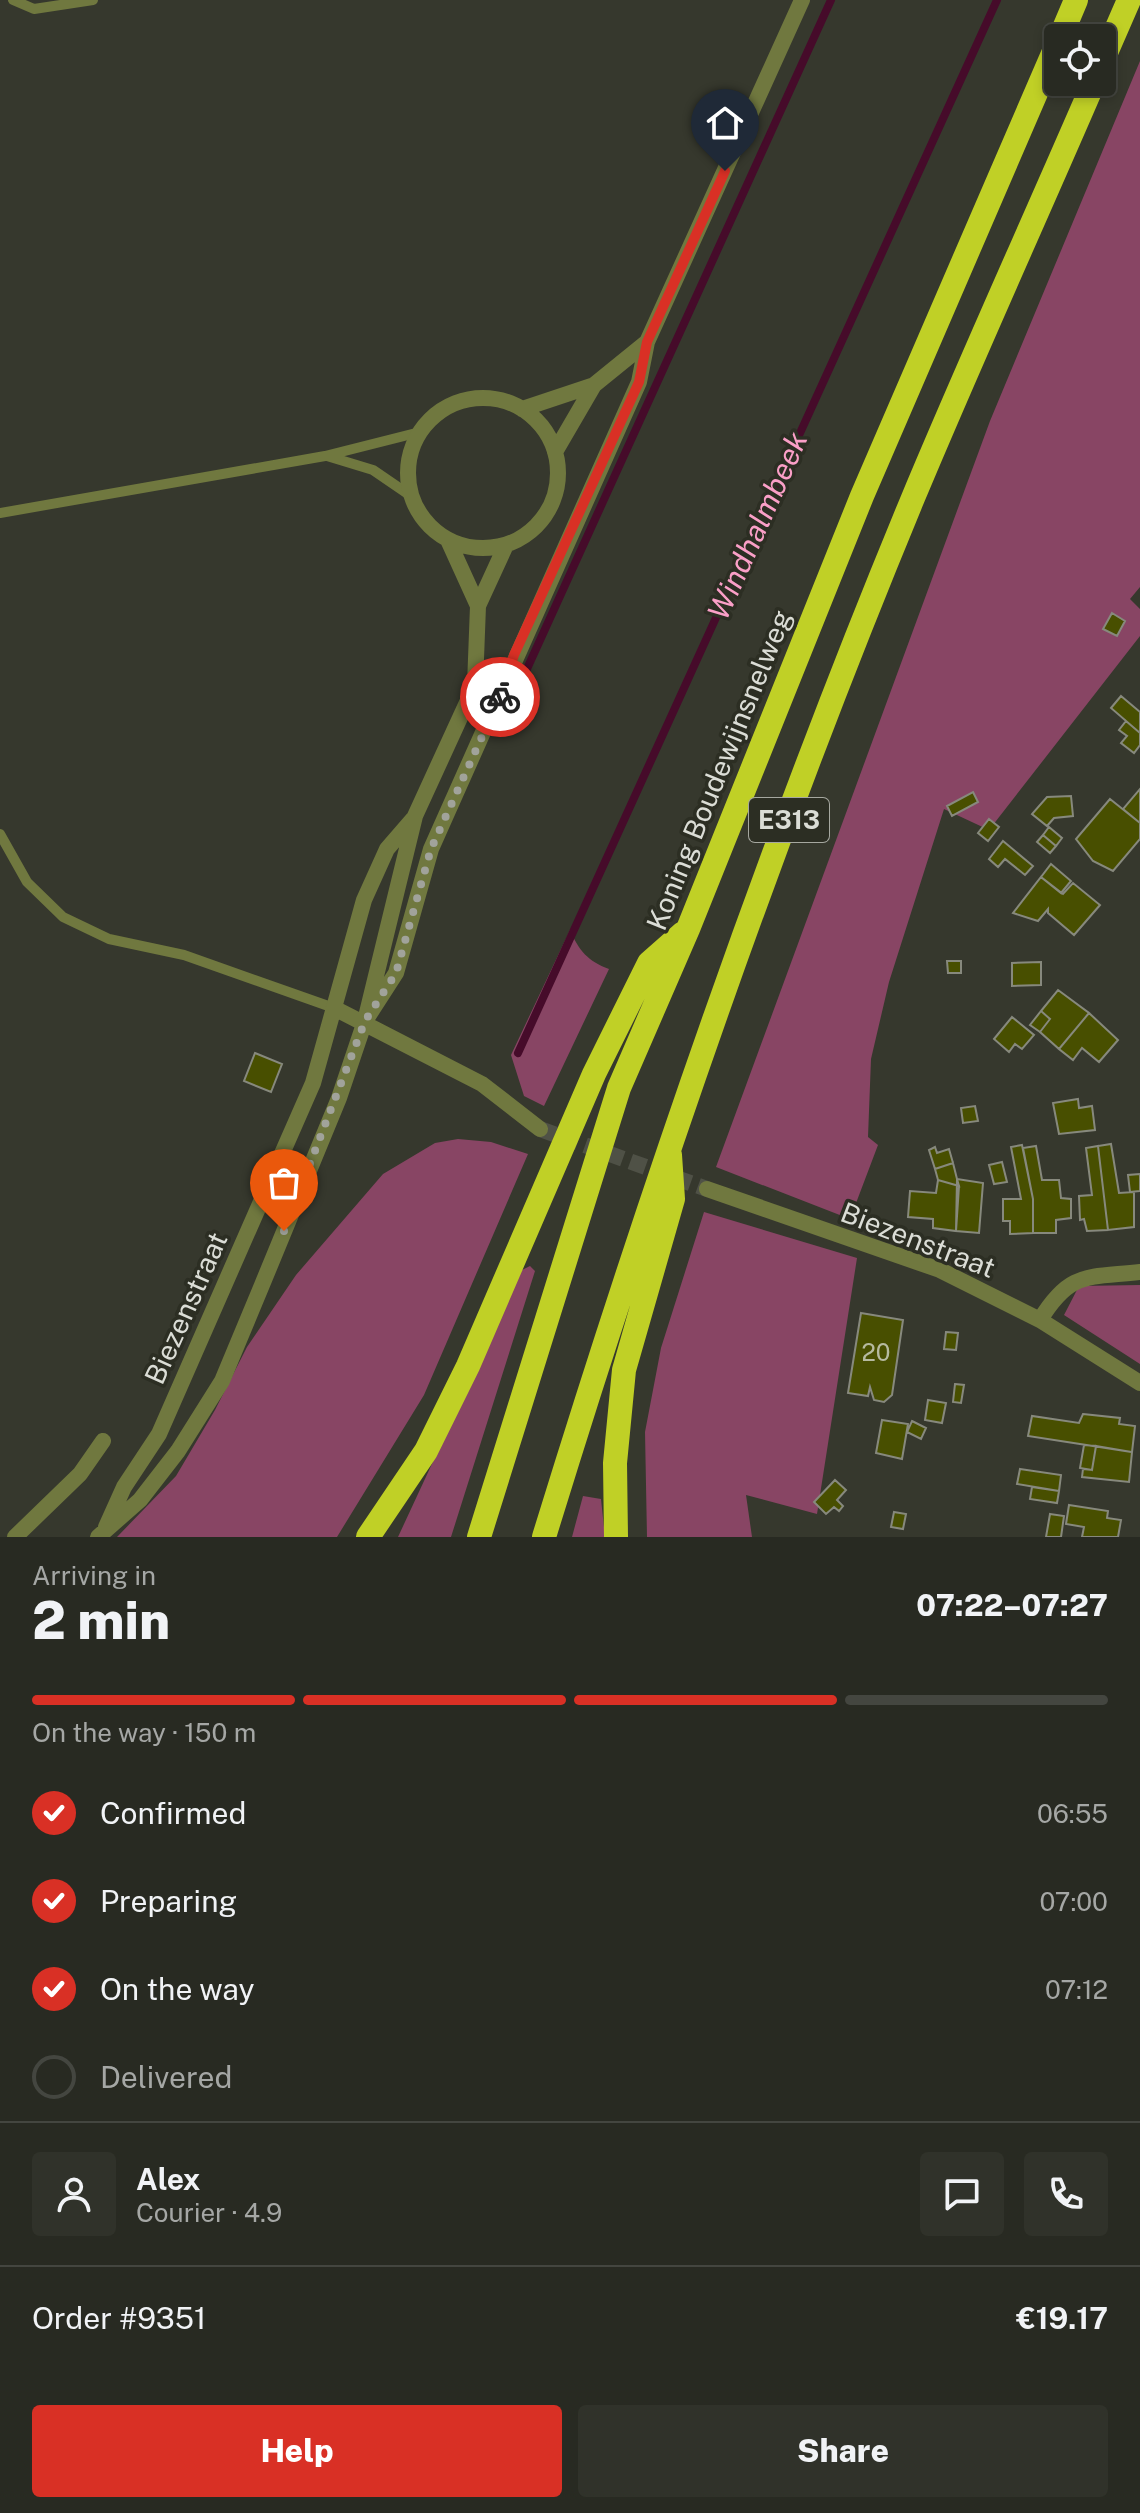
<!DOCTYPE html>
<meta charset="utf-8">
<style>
body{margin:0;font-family:"Public Sans",sans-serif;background:#30322a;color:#f1f3f6;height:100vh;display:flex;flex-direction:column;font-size:30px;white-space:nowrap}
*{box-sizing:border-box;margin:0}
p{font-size:26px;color:#a5a7a5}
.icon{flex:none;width:44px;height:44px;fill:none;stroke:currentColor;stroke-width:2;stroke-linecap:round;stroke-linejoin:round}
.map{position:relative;height:1537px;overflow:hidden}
.side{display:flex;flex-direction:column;background:#282a22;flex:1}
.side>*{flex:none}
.tools{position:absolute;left:1044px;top:24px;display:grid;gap:16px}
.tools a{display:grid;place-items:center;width:72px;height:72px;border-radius:8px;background:#282a22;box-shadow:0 4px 12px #0003,0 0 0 2px #444640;font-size:40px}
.pin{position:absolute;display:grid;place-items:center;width:68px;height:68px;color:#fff;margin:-82px -34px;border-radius:50% 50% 50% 0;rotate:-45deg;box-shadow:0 0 8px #0007}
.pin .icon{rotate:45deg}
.courier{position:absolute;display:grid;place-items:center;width:80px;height:80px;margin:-40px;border:6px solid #d93025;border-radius:50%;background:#fff;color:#222;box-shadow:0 2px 10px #0007}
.summary em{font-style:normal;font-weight:800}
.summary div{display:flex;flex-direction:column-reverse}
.summary{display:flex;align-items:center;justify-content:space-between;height:136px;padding:0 32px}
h1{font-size:52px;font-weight:800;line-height:60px}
.bar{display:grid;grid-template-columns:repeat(4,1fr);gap:12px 8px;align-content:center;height:96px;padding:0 32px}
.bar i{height:10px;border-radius:6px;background:#444640}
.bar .active{background:#d93025}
.bar p{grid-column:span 4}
.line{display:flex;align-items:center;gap:20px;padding:0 32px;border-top:2px solid #444640}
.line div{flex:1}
.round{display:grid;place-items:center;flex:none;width:84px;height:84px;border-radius:8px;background:#30322a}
ol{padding:0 32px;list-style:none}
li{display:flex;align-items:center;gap:24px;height:88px}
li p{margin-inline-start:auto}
li .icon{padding:8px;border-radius:50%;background:#d93025;color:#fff;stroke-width:4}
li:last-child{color:#a5a7a5}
li i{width:44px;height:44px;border:4px solid #444640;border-radius:50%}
.button{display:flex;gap:16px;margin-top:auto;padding:16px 32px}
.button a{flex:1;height:92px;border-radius:8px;background:#d93025;color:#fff;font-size:32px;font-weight:800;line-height:92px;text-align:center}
.button a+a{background:#30322a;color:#f1f3f6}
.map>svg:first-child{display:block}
</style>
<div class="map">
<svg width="1140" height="1537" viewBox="0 0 1140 1537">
<rect width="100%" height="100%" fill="#36382d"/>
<path fill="#884564" d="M1140 61V587L1130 599 1140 609V636L989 830 944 809 889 982 871 1059 868 1137 878 1145 850 1219 716 1167 990 421Z
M570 930C579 951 588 961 609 969L544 1106 524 1096 511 1055Z
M458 1139 491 1142 528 1154 424 1395 337 1537H117L176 1476 215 1410 247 1347 296 1275 383 1174 435 1143Z
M704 1212 857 1258 817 1514 746 1495 752 1537H647L645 1432 661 1348Z
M530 1266 535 1271 451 1537H398L522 1270Z
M1140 1285V1364L1064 1315 1079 1286Z
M583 1496 601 1499 605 1537H572Z"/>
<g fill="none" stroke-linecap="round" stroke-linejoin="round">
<path stroke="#460b2a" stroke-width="8" d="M526 671 831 0
M518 1053 997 0"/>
</g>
<path fill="#484f00" stroke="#87897d" stroke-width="2" d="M1112 613 1125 621 1117 636 1103 629Z
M1121 696 1140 712V733L1111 708Z
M1126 721 1140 733V745L1134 753 1121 743 1127 736 1119 730Z
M1140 789V823L1123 809Z
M973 792 978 802 952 816 947 806Z
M1071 796 1073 816 1054 818 1047 826 1032 814 1047 797Z
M1110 799 1140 823V839L1113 871 1093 861 1076 839Z
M989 819 999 827 988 841 978 833Z
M1049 827 1062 838 1056 846 1043 835Z
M1043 835 1056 846 1050 853 1037 842Z
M1003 841 1033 866 1025 875 1005 859 998 867 989 859Z
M1051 864 1071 881 1061 893 1041 877Z
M1041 877 1063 894 1073 883 1100 905 1074 935 1048 913V909L1038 921 1013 913Z
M947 961H961V973H948Z
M1041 962V985L1012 986V963Z
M1058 990 1089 1013 1059 1049 1040 1032 1050 1019 1041 1011Z
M1041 1011 1050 1019 1040 1032 1030 1025Z
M1089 1013 1118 1040 1099 1062 1082 1048 1073 1060 1059 1049Z
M1012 1017 1034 1035 1022 1049 1015 1044 1009 1052 994 1039Z
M255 1053 282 1064 271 1092 244 1081Z
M1078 1099 1079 1108 1092 1106 1095 1130 1059 1134 1053 1103Z
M975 1106 978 1121 963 1123 961 1108Z
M1111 1144 1119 1193 1134 1192V1227L1108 1230 1098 1146Z
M1022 1145 1033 1199V1233L1010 1234V1221H1003V1199H1021L1011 1147Z
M1036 1146 1042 1180H1059L1061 1198 1071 1199V1218L1056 1220V1233H1033V1199L1023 1148Z
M1098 1146 1108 1230 1087 1231 1084 1219 1080 1220 1079 1196 1092 1195 1086 1148Z
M935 1147 937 1153 949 1149 953 1163 935 1169 929 1150Z
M1002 1162 1007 1182 994 1184 989 1165Z
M953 1163 957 1179 959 1186 938 1180 935 1169Z
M1140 1174V1191L1130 1192 1128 1175Z
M957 1179 983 1183 979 1233 956 1231Z
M938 1180 959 1186 956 1231 933 1228V1219L908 1217 910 1191 936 1193Z
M861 1313 903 1320 892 1395 884 1402 874 1400 870 1387 868 1396 848 1393Z
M946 1332 958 1333 956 1350 944 1349Z
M955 1384 964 1385 961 1403 953 1402Z
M928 1400 946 1403 942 1423 925 1420Z
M1083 1414 1120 1418 1119 1424 1135 1426 1132 1452 1028 1436 1032 1416 1079 1423Z
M882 1420 908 1424 902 1459 876 1453Z
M912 1421 926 1428 921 1439 907 1432Z
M1084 1445 1096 1446 1092 1470 1080 1468Z
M1096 1446 1132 1452 1129 1482 1082 1477 1083 1469 1092 1470Z
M1020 1469 1061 1475 1059 1491 1017 1484Z
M835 1480 846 1490 837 1500 843 1506 839 1511 834 1507 826 1514 814 1502Z
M1032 1487 1059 1491 1057 1503 1030 1499Z
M1069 1505 1108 1511 1107 1518 1121 1520 1118 1537H1082L1084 1527 1066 1524Z
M894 1512 906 1514 903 1529 891 1527Z
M1050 1514 1064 1516 1061 1537H1046Z"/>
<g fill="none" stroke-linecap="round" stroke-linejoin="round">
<path stroke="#4f5146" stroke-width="16" stroke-dasharray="16 8" stroke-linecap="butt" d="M540 1129 707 1189"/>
<path stroke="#70783f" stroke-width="10" d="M13 0 34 9 93 0
M327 456 373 470 411 496
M0 513 325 456 420 432
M0 834 27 882 63 917 109 939 184 955 334 1008"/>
<path stroke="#70783f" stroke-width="16" d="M408 473a75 75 0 1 1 150 0a75 75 0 1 1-150 0Z
M522 409 594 385 647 342
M555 452 594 385
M448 540 478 606
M334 1008 482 1084 540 1129
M365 1021 396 973 431 849 639 382 647 342 802 0
M707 1189 940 1270 1040 1320 1140 1383
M1040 1320C1070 1271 1087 1278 1140 1272
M106 1527 124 1487 159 1434 313 1083 364 900 387 849 413 819
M15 1537 80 1474 103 1441
M98 1537 140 1500 178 1451 222 1381 262 1285 339 1098 365 1021 415 816 475 685 478 606 506 545"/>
<path stroke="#c0d026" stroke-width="24" d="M1060 38 1076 0
M1102 62 1129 0
M368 1537 426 1451 468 1366 594 1074 649 963 683 933
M479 1537 619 1088 688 929 862 496 1058 42
M544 1537C652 1186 772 838 913 498 971 359 1034 221 1094 82
M616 1537 615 1463 624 1370 673 1199 670 1155"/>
</g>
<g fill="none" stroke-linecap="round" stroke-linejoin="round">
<path stroke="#a1a39b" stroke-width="8" stroke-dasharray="0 14.4" d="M284 1231 365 1021 396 973 431 849 500 697"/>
<path stroke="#d93025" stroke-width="10" d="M500 697 514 655 639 382 647 342 725 171"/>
</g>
<g text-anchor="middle" stroke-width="7" stroke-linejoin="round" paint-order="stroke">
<g font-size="24" fill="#b6baa0">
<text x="876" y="1361">20</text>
</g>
<rect fill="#2c2e23" stroke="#a6a8a0" stroke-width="2" x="749" y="798" width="80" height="44" rx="6"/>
<g font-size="26" font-weight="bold" fill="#dbddd6">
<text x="789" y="829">E313</text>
</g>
<g font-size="28" fill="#dbddd6" stroke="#2c2e23">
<text transform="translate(719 770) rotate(-68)" y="10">Koning Boudewijnsnelweg</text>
<text transform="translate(918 1240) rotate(21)" y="10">Biezenstraat</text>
<text transform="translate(186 1308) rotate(-66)" y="10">Biezenstraat</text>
</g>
<g font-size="30" font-style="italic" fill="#fa9fc7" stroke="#2c2e23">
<text transform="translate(758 526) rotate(-66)" y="10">Windhalmbeek</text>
</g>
</g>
</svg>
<div class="tools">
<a><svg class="icon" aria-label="locate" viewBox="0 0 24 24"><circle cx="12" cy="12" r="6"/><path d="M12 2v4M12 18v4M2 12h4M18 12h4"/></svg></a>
</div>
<div class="pin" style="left:284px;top:1231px;background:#ea580c"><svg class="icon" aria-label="bag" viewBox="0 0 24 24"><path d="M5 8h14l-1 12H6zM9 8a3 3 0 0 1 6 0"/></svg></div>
<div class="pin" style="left:725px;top:171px;background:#1f2937"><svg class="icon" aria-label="home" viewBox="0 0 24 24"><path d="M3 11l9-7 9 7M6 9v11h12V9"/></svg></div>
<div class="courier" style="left:500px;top:697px"><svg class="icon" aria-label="bike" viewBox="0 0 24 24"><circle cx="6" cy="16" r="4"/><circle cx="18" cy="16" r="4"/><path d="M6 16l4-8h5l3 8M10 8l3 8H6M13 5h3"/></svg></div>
</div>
<section class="side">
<div class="summary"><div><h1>2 min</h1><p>Arriving in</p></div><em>07:22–07:27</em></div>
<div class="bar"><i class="active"></i><i class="active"></i><i class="active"></i><i></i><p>On the way · 150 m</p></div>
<ol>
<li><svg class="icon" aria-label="check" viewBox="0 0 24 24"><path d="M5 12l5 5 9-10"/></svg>Confirmed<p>06:55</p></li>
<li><svg class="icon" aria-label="check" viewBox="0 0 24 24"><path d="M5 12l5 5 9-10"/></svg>Preparing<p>07:00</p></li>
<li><svg class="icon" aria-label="check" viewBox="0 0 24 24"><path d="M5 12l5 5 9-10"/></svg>On the way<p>07:12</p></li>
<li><i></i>Delivered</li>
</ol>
<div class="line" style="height:144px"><a class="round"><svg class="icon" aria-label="person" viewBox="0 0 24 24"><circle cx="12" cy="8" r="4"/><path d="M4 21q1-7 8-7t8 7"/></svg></a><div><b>Alex</b><p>Courier · 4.9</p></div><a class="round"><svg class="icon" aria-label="chat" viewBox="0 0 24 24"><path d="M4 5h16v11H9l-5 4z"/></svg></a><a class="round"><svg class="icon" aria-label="phone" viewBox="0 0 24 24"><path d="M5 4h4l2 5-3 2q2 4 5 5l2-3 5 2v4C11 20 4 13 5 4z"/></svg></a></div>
<div class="line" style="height:104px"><div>Order #9351</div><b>€19.17</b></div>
<div class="button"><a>Help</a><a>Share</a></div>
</section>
